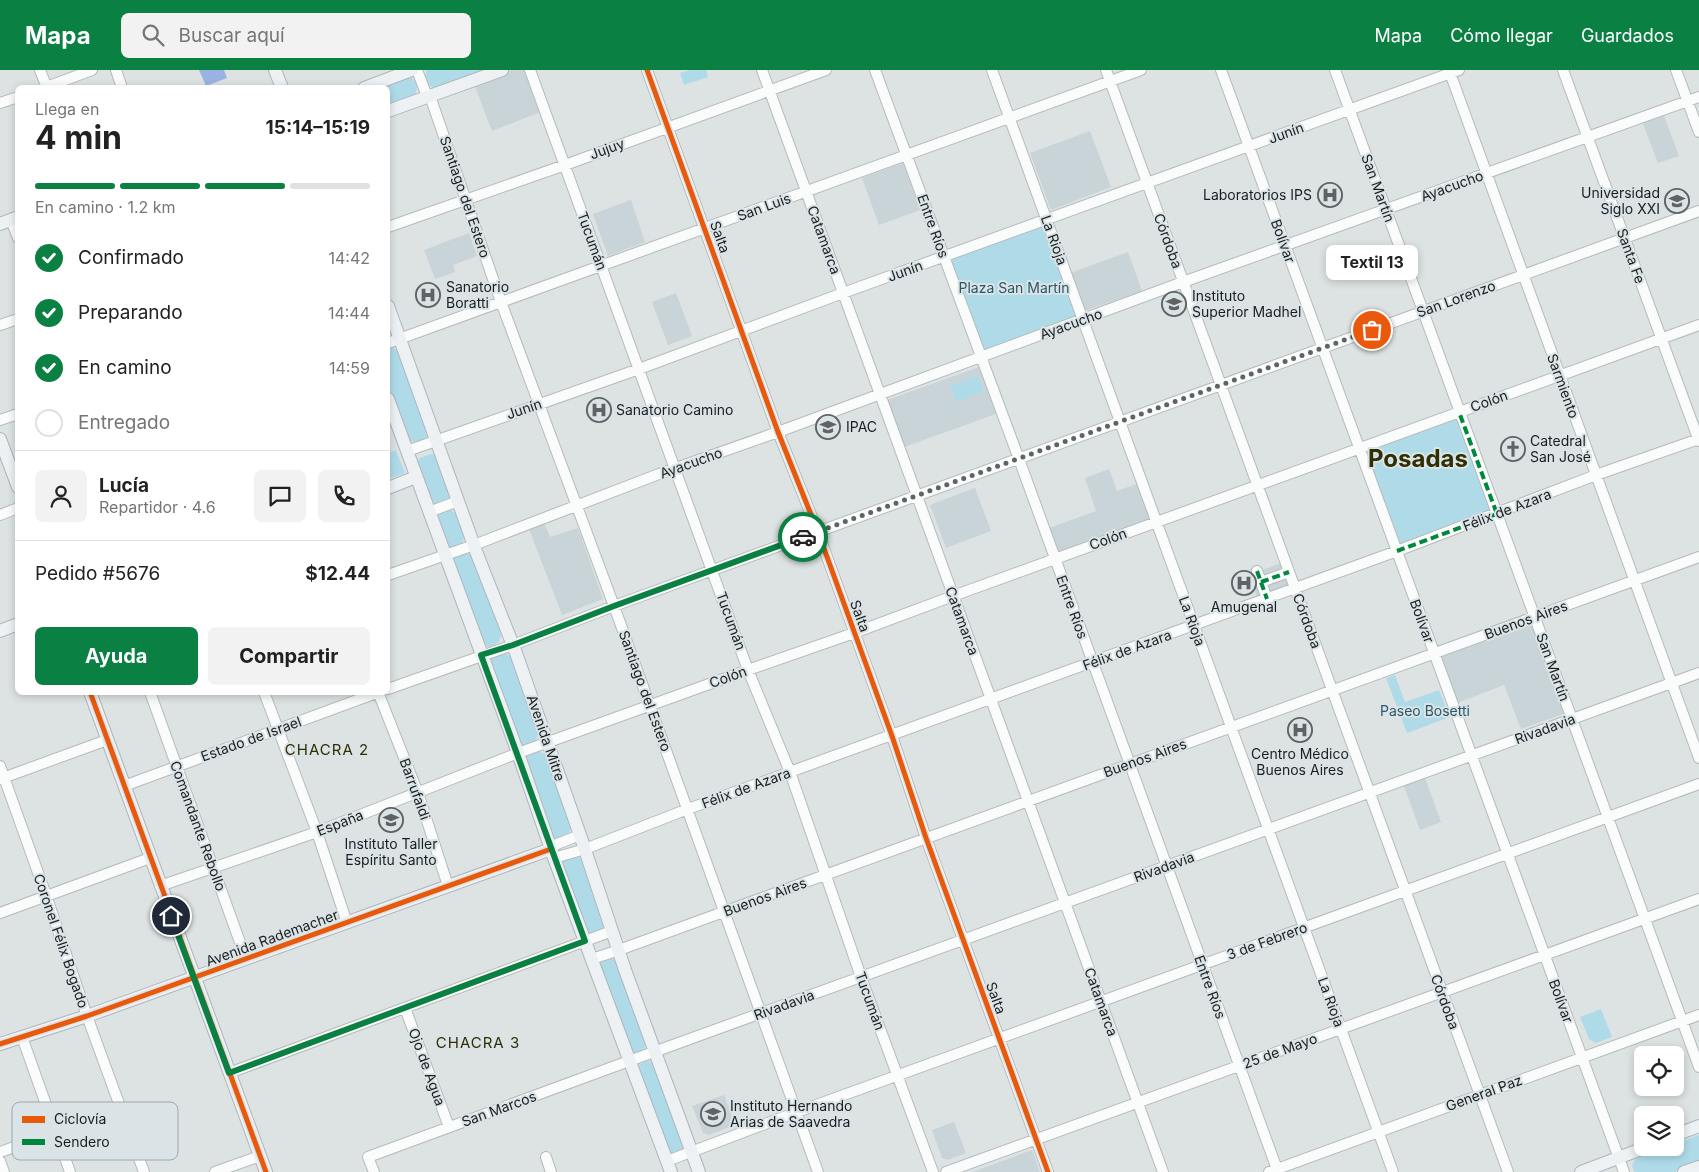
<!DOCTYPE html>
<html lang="es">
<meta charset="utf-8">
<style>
body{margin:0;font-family:Inter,sans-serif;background:#f2f2f2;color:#222;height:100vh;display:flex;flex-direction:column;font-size:19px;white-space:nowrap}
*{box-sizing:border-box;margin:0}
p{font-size:16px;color:#767676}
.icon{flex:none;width:28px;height:28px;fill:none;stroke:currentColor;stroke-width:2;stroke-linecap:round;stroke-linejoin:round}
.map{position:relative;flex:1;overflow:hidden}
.drawer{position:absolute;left:15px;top:15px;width:375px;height:610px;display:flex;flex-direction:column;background:#fff;border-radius:8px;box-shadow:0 2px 8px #0003}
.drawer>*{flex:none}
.tools{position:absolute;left:1634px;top:976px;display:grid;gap:10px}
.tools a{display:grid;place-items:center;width:50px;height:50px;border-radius:8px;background:#fff;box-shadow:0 2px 8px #0003;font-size:25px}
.pin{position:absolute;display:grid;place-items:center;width:42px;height:42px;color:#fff;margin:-21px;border:2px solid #fff;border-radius:50%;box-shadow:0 1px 5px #0007}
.courier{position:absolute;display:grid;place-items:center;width:50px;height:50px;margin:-25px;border:4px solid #0b8043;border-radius:50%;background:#fff;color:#222;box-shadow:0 1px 6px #0007}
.bubble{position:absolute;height:35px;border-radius:8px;background:#fff;box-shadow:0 2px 8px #0003;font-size:16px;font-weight:700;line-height:35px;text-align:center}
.overview em{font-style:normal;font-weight:700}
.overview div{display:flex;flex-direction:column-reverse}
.overview{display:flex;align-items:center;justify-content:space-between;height:85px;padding:0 20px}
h1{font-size:32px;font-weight:700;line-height:38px}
.bar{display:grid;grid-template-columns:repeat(4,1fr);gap:8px 5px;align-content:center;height:60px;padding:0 20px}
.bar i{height:6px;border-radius:4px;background:#e0e0e0}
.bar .active{background:#0b8043}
.bar p{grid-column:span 4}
.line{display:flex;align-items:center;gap:12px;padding:0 20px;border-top:1px solid #e0e0e0}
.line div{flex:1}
.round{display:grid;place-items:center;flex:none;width:52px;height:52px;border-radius:8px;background:#f2f2f2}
ol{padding:0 20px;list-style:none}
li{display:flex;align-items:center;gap:15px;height:55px}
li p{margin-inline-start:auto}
li .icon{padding:5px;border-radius:50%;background:#0b8043;color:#fff;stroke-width:4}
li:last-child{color:#767676}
li i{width:28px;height:28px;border:2px solid #e0e0e0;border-radius:50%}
.action{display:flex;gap:10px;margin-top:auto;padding:10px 20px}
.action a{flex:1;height:58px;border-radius:8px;background:#0b8043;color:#fff;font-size:20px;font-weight:700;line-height:58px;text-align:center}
.action a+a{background:#f2f2f2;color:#222}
header{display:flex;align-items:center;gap:30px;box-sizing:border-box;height:70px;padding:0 25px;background:#0b8043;color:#fff}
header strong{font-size:24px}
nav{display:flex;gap:28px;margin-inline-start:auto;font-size:18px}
.search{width:350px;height:45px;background:#f2f2f2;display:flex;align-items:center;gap:12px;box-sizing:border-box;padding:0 18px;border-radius:8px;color:#767676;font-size:19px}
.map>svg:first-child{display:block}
</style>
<header>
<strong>Mapa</strong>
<div class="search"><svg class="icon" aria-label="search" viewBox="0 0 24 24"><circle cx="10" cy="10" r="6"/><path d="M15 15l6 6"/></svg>Buscar aquí</div>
<nav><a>Mapa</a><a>Cómo llegar</a><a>Guardados</a></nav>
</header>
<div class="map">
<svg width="1699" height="1102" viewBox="0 0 1699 1102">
<rect width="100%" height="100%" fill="#dde2e3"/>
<path fill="#c9d4d8" d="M512 0H527L543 41 492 61 474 14Z
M1663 43 1679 86 1658 93 1642 51Z
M1090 61 1111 117 1051 140 1030 83Z
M903 93 920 140 879 155 862 108Z
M631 130 645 172 608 186 593 144Z
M469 163 477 186 453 195 455 202 435 209 424 180Z
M1128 182 1142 221 1084 241 1070 203Z
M676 223 692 266 668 275 652 232Z
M979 297 996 344 904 377 887 330Z
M1109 399 1117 421 1139 413 1153 454 1058 488 1047 459 1096 441 1085 408Z
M975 418 991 461 946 478 930 435Z
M544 453 550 467 578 458 603 529 562 545 529 459Z
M1281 493 1290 517 1258 529 1247 501 1258 496 1260 501Z
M1533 552 1566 643 1521 659 1504 615 1457 633 1441 586Z
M1425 708 1441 752 1420 760 1404 716Z
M724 1025 735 1055 709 1065 703 1063 692 1036Z
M954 1052 966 1083 948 1090 942 1088 932 1060Z
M1032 1080 1040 1102H972Z"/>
<path fill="#afdbe9" d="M427 0H486L434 18 427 14 425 7Z
M690 0H706L708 7 684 15 680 3Z
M408 6C417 10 419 16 415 24L388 36V18H375Z
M1046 152 1081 249 981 285 946 188Z
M392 277 400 282 428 364 426 368 418 372 410 371 406 368 388 317V278Z
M978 306 984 321 956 332 950 316Z
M1459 343 1496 444 1397 481 1359 379Z
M396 380 405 403 388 409V383Z
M431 384 436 385 451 428 448 431 437 436 433 434 417 392 420 388Z
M449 439 457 444 465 465 462 473 454 478 446 477 435 449 440 441Z
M465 482 473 486 501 564 499 572 491 577 483 575 451 491 453 487Z
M502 582 510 586 538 664 535 672 524 677 520 676 488 596 490 587Z
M1395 605 1405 632 1439 620 1450 647 1407 663 1386 608Z
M537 680 545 685 571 757 568 765 556 769 552 768 525 686Z
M576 784 584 792 605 855C601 863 595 865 587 862L561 798 562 789Z
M607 888 616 889 647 974C643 982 637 984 629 981L600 893Z
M1601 939 1612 967 1596 973 1589 969 1580 947Z
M645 991 654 992 686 1078 680 1084H668L638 996Z
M1699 1065V1092L1674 1102H1635L1632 1096 1635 1089 1665 1078H1675V1074Z"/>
<path fill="#9bb3e2" d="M199 0H224L227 8 206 16Z"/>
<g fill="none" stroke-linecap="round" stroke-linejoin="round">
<defs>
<path id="minor" d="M40 0 47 18
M116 0 122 18
M417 0 425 21 430 26 501 232 614 536 818 1102
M530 0 748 600 790 702 861 907 933 1102
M647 0 778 362 818 462 892 666 926 768 1048 1102
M762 0 1163 1102
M875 0 1019 389 1278 1102
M992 0 1393 1102
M1106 0 1508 1102
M1221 0 1624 1102
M1335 0 1699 997
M1449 0 1699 688
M1563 0 1699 371
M1676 0 1699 62
M44 18 92 0
M0 33 18 27
M11 150 18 168
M388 157 565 95 826 0
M0 255 18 249
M388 273 1141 0
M0 350 18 344
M407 381 639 299 843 223 1459 0
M429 442 458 431
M0 445 18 438
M1257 501 1267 529
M388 505 474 475 659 404 778 362 1183 212 1699 27
M1261 512 1289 502
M388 619 513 575 614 536 1699 141
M150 622 246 889
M264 622 317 762 347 853
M378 622 418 723 448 816
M0 696 46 825 87 946 144 1102
M0 709 107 670
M124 716 379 622
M551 779 557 774 580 765
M554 788 585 779 688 739 1397 481 1596 405 1699 369
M160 816 317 762 518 683 748 600 854 563 953 526 1699 255
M0 843 150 788
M592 889 619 880 1699 487
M405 938 449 1057
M22 967 70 1102
M229 1003 612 861
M0 1082 56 1062
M546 1087 551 1102
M0 1091 4 1102
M667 1091 797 1042 1699 714
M215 1102 260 1086
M374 1102 368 1087 629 991 1699 603
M946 1102 1699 829
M1269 1102 1699 945"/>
<path id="major" d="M275 0 282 18
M364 18 412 0
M388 41 502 0
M0 154 18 147
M388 236 477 484 516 583 580 765 625 900 699 1102
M388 329 518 683 554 788 671 1102
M0 369 18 417
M388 418 416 407
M0 561 18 554
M90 622 266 1102
M0 974 87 946 551 779
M1675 1065 1699 1056
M1581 1102 1644 1078
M1684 1102 1699 1097"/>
</defs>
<use href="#minor" stroke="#b6babb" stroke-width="12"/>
<use href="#major" stroke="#adb5bb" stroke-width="14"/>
<use href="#minor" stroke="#fafbfb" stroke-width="10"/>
<use href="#major" stroke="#edf1f3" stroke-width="12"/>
<path stroke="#00873e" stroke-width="4" stroke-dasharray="8 4" stroke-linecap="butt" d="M1397 481 1497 444 1459 342
M1257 501 1267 529
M1261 512 1289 502"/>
<defs>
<path id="cycleway" d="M647 0 778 362 818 462 892 666 926 768 1048 1102
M90 622 266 1102
M0 974 87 946 551 779"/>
</defs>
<use href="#cycleway" stroke="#dae3e6" stroke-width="8"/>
<use href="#cycleway" stroke="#e8590c" stroke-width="5"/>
</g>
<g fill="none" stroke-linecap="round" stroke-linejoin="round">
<path stroke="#5f6364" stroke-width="5" stroke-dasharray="0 9" d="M803 467 1372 260"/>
<path stroke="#0b8043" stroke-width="6" d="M171 846 229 1003 585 871 481 585 513 575 614 536 803 467"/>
</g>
<defs>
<symbol id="hospital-ring" viewBox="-11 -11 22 22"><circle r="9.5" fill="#dae3e6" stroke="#5f6364" stroke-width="1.5"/><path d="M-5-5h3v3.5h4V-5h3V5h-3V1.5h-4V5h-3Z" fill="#5f6364"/></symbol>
<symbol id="university-ring" viewBox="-11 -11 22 22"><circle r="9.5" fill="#dae3e6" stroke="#5f6364" stroke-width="1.5"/><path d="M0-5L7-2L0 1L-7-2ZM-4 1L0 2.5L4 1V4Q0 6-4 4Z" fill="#5f6364"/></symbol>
<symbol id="church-ring" viewBox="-11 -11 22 22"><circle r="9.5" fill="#dae3e6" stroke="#5f6364" stroke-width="1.5"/><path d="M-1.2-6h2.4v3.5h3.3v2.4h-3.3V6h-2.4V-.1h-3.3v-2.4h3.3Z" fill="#5f6364"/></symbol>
</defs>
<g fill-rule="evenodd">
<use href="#hospital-ring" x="1316" y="111" width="28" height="28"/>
<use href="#university-ring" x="1663" y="117" width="28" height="28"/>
<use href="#hospital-ring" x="414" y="211" width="28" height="28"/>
<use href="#university-ring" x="1160" y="220" width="28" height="28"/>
<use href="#hospital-ring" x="585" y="326" width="28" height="28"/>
<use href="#university-ring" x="814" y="343" width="28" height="28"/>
<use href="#church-ring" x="1499" y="365" width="28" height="28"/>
<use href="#hospital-ring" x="1230" y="499" width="28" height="28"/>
<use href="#hospital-ring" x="1286" y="646" width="28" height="28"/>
<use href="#university-ring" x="377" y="736" width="28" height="28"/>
<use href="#university-ring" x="699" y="1030" width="28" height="28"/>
</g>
<g text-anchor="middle" stroke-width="4" stroke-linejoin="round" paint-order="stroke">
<g font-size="14" fill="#1b1e1f" stroke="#dae3e6">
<text transform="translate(1286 63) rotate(-20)" y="5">Junín</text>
<text transform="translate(607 79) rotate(-20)" y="5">Jujuy</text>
<text transform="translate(1452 116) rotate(-20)" y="5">Ayacucho</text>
<text transform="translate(1378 118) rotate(70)" y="5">San Martín</text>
<text transform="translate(465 127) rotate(71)" y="5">Santiago del Estero</text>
<text transform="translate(764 137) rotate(-20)" y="5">San Luis</text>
<text transform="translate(933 156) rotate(70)" y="5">Entre Ríos</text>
<text transform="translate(720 167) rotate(70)" y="5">Salta</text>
<text transform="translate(824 170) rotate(70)" y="5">Catamarca</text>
<text transform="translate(1054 170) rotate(70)" y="5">La Rioja</text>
<text transform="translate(592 171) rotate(70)" y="5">Tucumán</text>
<text transform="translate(1168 171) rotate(70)" y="5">Córdoba</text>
<text transform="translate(1283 171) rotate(70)" y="5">Bolívar</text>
<text transform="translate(1631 186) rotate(70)" y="5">Santa Fe</text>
<text transform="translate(905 201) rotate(-20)" y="5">Junín</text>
<text transform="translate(1456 229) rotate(-20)" y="5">San Lorenzo</text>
<text transform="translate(1071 254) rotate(-20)" y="5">Ayacucho</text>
<text transform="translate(1563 316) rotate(70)" y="5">Sarmiento</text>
<text transform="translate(1489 331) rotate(-20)" y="5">Colón</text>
<text transform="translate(524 339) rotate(-19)" y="5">Junín</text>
<text transform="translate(691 393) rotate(-20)" y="5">Ayacucho</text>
<text transform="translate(1507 440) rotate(-21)" y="5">Félix de Azara</text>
<text transform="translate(1108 469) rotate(-20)" y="5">Colón</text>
<text transform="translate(1072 537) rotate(70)" y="5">Entre Ríos</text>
<text transform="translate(860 546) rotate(70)" y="5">Salta</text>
<text transform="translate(1526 550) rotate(-20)" y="5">Buenos Aires</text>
<text transform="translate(731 551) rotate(70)" y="5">Tucumán</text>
<text transform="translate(962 551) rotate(70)" y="5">Catamarca</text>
<text transform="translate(1192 551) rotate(70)" y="5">La Rioja</text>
<text transform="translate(1307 551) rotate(70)" y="5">Córdoba</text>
<text transform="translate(1422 551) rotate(70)" y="5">Bolívar</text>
<text transform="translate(1127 580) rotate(-20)" y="5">Félix de Azara</text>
<text transform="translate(1553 597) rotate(70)" y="5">San Martín</text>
<text transform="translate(728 607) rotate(-20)" y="5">Colón</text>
<text transform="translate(645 621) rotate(70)" y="5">Santiago del Estero</text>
<text transform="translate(1545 659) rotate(-20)" y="5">Rivadavia</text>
<text transform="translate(546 668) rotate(71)" y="5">Avenida Mitre</text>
<text transform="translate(251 669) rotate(-20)" y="5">Estado de Israel</text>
<text transform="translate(1145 688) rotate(-20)" y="5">Buenos Aires</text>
<text transform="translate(746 718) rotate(-20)" y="5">Félix de Azara</text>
<text transform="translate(415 719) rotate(70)" y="5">Barrufaldi</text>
<text transform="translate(340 753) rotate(-21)" y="5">España</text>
<text transform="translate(198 756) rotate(70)" y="5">Comandante Rebollo</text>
<text transform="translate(1164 797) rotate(-20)" y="5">Rivadavia</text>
<text transform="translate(765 827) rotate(-20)" y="5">Buenos Aires</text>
<text transform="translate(272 868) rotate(-20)" y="5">Avenida Rademacher</text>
<text transform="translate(61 871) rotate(71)" y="5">Coronel Félix Bogado</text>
<text transform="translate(1267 871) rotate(-20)" y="5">3 de Febrero</text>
<text transform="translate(1210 917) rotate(70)" y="5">Entre Ríos</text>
<text transform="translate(996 928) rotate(70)" y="5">Salta</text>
<text transform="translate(870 931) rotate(70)" y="5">Tucumán</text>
<text transform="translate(1561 931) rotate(70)" y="5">Bolívar</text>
<text transform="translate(1101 932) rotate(70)" y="5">Catamarca</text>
<text transform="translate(1331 932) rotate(70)" y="5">La Rioja</text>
<text transform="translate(1445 932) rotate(70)" y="5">Córdoba</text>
<text transform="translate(784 935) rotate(-20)" y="5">Rivadavia</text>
<text transform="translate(1280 981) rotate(-20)" y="5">25 de Mayo</text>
<text transform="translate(427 997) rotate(70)" y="5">Ojo de Agua</text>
<text transform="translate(1484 1023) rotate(-20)" y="5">General Paz</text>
<text transform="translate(499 1039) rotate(-20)" y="5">San Marcos</text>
</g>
<g font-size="14" fill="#1b1e1f" stroke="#dae3e6" text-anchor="start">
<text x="1660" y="128" text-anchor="end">Universidad<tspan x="1660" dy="16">Siglo XXI</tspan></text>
<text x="1312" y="130" text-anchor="end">Laboratorios IPS</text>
<text x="446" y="222">Sanatorio<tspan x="446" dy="16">Boratti</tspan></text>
<text x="1192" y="231">Instituto<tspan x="1192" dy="16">Superior Madhel</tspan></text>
<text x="616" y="345">Sanatorio Camino</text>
<text x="846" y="362">IPAC</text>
<text x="1530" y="376">Catedral<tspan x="1530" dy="16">San José</tspan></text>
<text x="1244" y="542" text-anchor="middle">Amugenal</text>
<text x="1300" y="689" text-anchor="middle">Centro Médico<tspan x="1300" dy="16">Buenos Aires</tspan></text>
<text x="391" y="779" text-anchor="middle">Instituto Taller<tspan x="391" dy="16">Espíritu Santo</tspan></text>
<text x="730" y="1041">Instituto Hernando<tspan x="730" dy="16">Arias de Saavedra</tspan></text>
</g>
<g font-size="14" fill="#2c5866" stroke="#dae3e6">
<text x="1014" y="223">Plaza San Martín</text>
<text x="1425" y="646">Paseo Bosetti</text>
</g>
<g font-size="15" letter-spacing="1" fill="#302f04" stroke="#dae3e6">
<text x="327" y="685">CHACRA 2</text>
<text x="478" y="978">CHACRA 3</text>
</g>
<g font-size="24" font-weight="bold" fill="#302f04" stroke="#dae3e6">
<text x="1418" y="397">Posadas</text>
</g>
</g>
<rect x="12" y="1032" width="166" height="58" rx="8" fill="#dae3e6" stroke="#a1a8aa" stroke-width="1"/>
<rect x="22" y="1046" width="23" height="7" fill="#e8590c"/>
<rect x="22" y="1069" width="23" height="6" fill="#00873e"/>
<g font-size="14" fill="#1b1e1f">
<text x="54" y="1054">Ciclovía</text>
<text x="54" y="1077">Sendero</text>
</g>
</svg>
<div class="tools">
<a><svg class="icon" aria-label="locate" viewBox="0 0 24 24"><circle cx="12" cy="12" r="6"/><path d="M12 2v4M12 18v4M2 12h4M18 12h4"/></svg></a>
<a><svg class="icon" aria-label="layers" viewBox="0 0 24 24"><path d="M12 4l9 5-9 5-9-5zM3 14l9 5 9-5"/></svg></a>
</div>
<div class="pin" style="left:1372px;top:260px;background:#ea580c"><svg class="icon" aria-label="bag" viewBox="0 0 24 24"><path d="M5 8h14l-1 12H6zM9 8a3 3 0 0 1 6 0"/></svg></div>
<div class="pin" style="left:171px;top:846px;background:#1f2937"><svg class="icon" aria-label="home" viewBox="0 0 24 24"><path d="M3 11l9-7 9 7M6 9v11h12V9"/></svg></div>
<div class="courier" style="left:803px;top:467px"><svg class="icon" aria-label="car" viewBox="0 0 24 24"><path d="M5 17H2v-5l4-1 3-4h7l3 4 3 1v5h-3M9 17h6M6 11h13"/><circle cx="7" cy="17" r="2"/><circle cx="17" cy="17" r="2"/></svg></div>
<div class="bubble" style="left:1326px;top:175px;width:92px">Textil 13</div>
<section class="drawer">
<div class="overview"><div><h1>4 min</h1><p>Llega en</p></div><em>15:14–15:19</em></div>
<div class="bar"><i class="active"></i><i class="active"></i><i class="active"></i><i></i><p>En camino · 1.2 km</p></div>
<ol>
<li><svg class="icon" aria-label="check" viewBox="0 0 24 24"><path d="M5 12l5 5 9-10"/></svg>Confirmado<p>14:42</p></li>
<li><svg class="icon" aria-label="check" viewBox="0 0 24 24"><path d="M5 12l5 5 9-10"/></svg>Preparando<p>14:44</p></li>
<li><svg class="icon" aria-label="check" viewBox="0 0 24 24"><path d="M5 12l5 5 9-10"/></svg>En camino<p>14:59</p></li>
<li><i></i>Entregado</li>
</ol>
<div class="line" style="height:90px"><a class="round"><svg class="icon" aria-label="person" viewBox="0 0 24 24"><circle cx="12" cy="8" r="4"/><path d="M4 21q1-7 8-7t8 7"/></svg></a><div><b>Lucía</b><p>Repartidor · 4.6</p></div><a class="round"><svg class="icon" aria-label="chat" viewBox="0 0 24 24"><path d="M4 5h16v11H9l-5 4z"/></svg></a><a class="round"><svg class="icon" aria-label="phone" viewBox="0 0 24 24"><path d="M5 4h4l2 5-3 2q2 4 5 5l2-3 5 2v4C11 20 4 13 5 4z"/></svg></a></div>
<div class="line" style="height:65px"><div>Pedido #5676</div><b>$12.44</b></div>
<div class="action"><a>Ayuda</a><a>Compartir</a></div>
</section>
</div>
